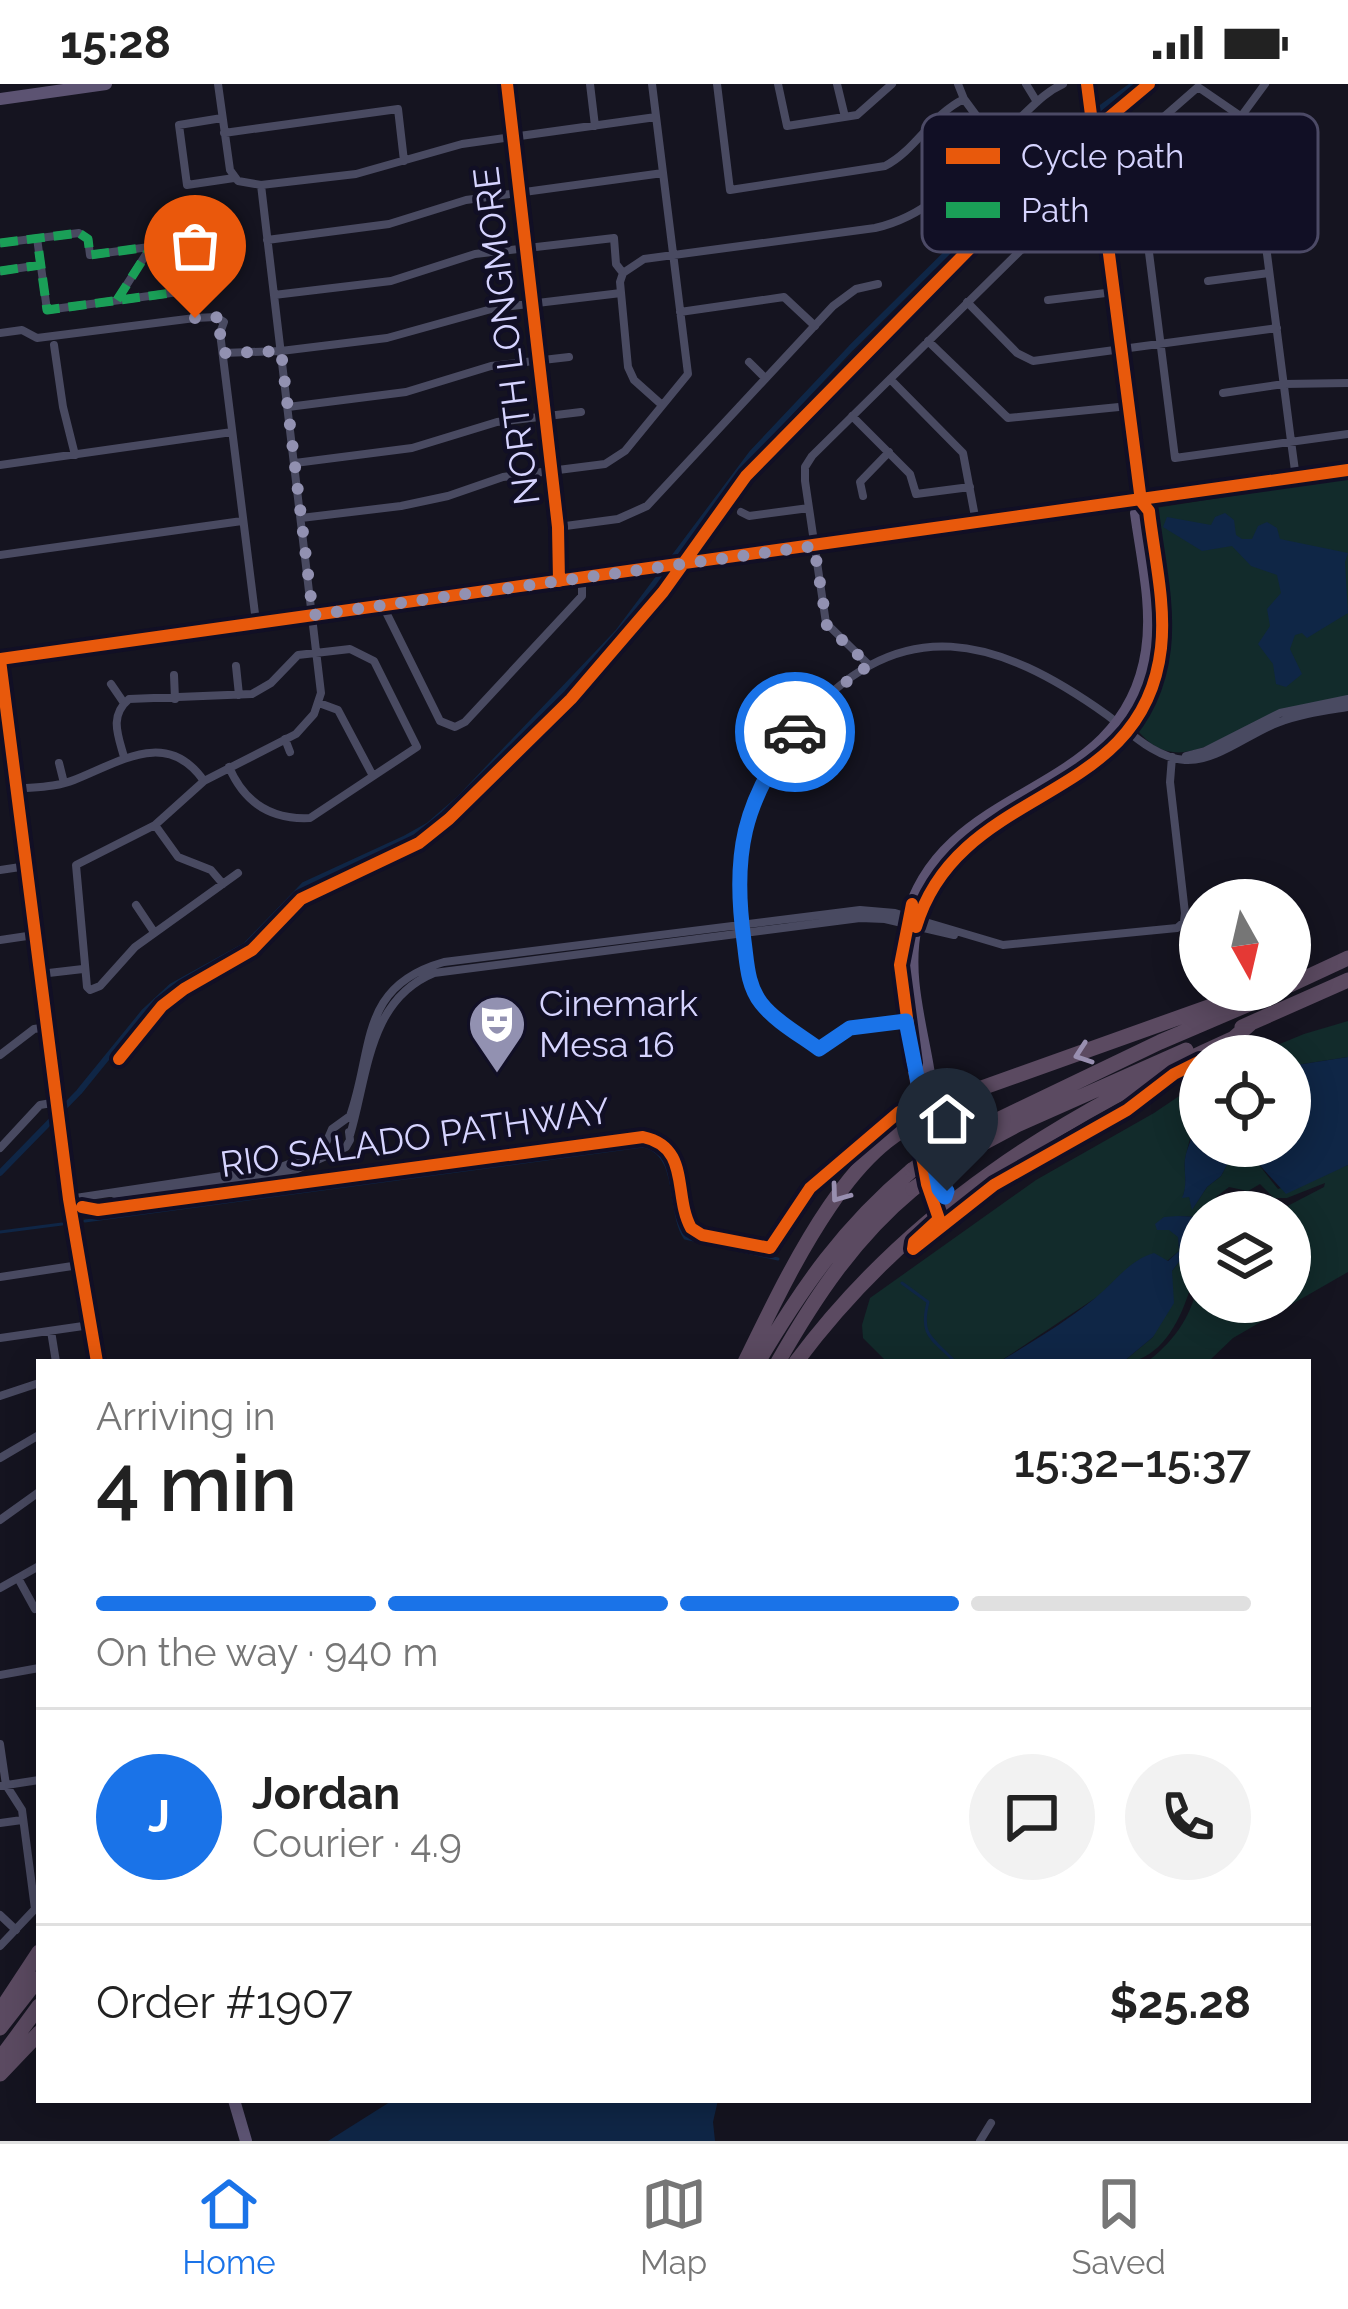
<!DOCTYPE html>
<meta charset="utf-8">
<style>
body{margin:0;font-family:Raleway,sans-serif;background:#f2f2f2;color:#222;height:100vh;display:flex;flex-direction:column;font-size:45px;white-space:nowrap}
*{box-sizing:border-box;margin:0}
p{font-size:39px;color:#767676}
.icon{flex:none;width:66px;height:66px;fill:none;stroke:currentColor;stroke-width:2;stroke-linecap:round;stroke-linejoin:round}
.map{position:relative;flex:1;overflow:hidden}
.drawer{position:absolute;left:36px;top:1275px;width:1275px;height:744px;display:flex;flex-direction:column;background:#fff;border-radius:0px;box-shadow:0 6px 30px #0003}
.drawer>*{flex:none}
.needle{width:78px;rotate:172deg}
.fabs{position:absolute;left:1179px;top:795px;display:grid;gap:24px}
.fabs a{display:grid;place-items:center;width:132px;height:132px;border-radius:50%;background:#fff;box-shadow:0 6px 30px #0003;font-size:60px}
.pin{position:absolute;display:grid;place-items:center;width:102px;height:102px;color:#fff;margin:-123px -51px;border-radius:50% 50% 50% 0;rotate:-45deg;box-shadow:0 0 12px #0007}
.pin .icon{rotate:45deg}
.courier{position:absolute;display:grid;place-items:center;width:120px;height:120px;margin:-60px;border:9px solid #1a73e8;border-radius:50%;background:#fff;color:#222;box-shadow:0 3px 15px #0007}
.head em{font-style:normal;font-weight:600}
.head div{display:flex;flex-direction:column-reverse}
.head{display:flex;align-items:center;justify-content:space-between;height:204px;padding:0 60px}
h1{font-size:78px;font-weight:600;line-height:90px}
.bar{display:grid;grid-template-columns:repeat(4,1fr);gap:18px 12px;align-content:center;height:144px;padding:0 60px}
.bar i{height:15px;border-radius:9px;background:#e0e0e0}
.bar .on{background:#1a73e8}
.bar p{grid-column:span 4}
.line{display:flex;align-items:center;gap:30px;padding:0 60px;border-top:3px solid #e0e0e0}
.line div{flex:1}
.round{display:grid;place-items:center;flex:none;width:126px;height:126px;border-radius:63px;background:#f2f2f2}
.status{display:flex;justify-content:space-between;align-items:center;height:84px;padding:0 60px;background:#fff;direction:ltr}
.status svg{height:33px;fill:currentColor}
.tabs{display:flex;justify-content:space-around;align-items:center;height:168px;border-top:3px solid #e0e0e0;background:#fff;font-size:33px;color:#767676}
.tabs a{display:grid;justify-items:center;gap:6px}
.tabs .on{color:#1a73e8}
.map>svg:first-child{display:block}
</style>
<div class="status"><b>15:28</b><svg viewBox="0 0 49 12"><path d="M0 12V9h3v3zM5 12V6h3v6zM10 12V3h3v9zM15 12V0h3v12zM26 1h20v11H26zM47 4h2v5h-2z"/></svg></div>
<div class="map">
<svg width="1348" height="2057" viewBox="0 0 1348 2057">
<rect width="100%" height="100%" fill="#151420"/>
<path fill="#122b2b" d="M1348 394V612C1323 617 1297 621 1273 630 1229 646 1176 699 1136 644L1162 582 1155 424Z
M1348 937V973L1290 982V972H1251L1304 950Z
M1200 998V1030H1196C1193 1044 1189 1057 1186 1071 1182 1085 1189 1097 1183 1112L1189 1113 1193 1124 1207 1103 1221 1092 1236 1064 1255 1076 1278 1105 1348 1081V1188L1233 1254 1208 1278H1147C1178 1254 1193 1229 1200 1191V1218H1255L1243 1225C1258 1226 1270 1218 1290 1218V1182L1304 1175 1310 1191 1307 1164 1290 1165V1128H1276L1324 1103 1325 1099 1287 1114H1274L1260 1100 1248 1107 1229 1103 1216 1113V1128H1200V1133L1179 1132 1170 1146 1178 1152 1179 1167 1167 1177 1097 1213 999 1278H887L863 1254 862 1241 870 1214 1036 1096 1154 1029Z
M1200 1143C1200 1186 1178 1278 1123 1278L1153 1253 1172 1187 1185 1170 1186 1152Z"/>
<path fill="#0f2646" d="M1225 429 1234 436 1236 451 1242 455H1252L1258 442 1267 438 1277 444 1280 455 1348 469 1345 478 1348 529 1307 554 1302 549 1295 551 1290 565 1302 590 1286 603 1276 600 1273 580 1258 560 1270 542 1267 525 1281 509 1277 491 1251 482 1232 462 1202 467 1163 443 1167 433 1211 441 1215 433Z
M1348 973V1081L1286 1110 1255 1076 1236 1064 1221 1092 1207 1103 1192 1126 1189 1113 1182 1114C1189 1098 1182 1085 1186 1070 1190 1056 1194 1054 1190 1038L1196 1030H1200V1062H1290V982Z
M1179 1132 1200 1133V1143L1186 1152 1185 1170 1172 1187 1174 1219 1153 1253 1123 1278H999C1032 1258 1064 1239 1094 1215 1114 1199 1129 1176 1154 1169L1168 1177 1179 1167 1178 1153 1169 1146H1157L1155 1140 1164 1133Z
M393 2016H718L713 2038 715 2057H328Z"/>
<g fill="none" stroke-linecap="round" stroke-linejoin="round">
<path stroke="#0f2646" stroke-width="3" d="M85 1137 643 1062C681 1070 667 1127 685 1154L778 1175
M0 1148 62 1140
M902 1199 928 1218C919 1253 933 1254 955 1278"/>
<path stroke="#0f2646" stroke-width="6" d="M0 1089 79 1008 144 928 172 902 246 861 304 801 404 755 429 741 459 715 618 548 752 369 851 264 1072 45 1134 0"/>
<path stroke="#494a61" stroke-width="8" d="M218 0 230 86 238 97 261 101 321 609 314 630 296 650 204 697 155 741 76 781 87 903 90 906 100 902 135 863 238 789
M507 0 558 443 559 497
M590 0 595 42
M717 0 730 106 885 82C916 66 931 31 964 15
M778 0 787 42 857 31 892 0
M837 0 845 33
M958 0 964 15 995 57
M1026 0 1037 18
M222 34 179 41 187 101 234 94
M224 49 398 25 404 77
M1197 82 1226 53 1265 0
M261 101 356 90 462 60 656 33
M1057 104 1064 156
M170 134 174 160
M267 156 389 140 466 116 663 89
M0 159 79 149 88 155 90 171 209 155 215 203 47 226 37 154
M210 165 236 161
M0 187 40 181
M623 189 644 175 875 144C938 130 974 78 1018 36 1033 22 1045 8 1063 0
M1208 197 1269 189
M274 211 391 197 475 170 614 154 616 180 623 189 620 198 628 283 634 296 662 321
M117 216 150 164
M1048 216 1114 208
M967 218 1017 269 1033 277 1277 244
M680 228 784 213 815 242
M0 249 22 246 37 254 195 234 216 233 224 238 220 249 256 538
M928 257 1008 334 1129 322
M54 261 63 323 75 371
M223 269 281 267 387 254 495 224 621 209
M749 278 765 294
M890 295 963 369 976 438
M1223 309 1284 300 1348 299
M288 323 406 308 491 282 569 273
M852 332 910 390 916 410 970 403
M295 379 412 364 497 338 581 328
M0 381 232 348
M1296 394 1291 357 1262 131 1270 94 1268 63 1255 42 1198 3 1135 58 1175 374 1348 350
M863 412 860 398 889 368
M741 428 749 432 809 424
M301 434 401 422 448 412 503 393 605 380 625 367 688 290 652 0
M558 443 618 435 647 422 833 222 856 205 878 200
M0 471 242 437
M383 522 440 637 455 643 465 638 582 512V494
M869 581 826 539 805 397V383L812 372 1021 166 1040 159 1262 131
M236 582 239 611
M174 591 175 615
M111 600 124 619
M319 619 338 626 373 692
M285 655 290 668
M1186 672 1205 667 1280 629 1348 615
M124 673C118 651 109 632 129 615L252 610 271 599 298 571 350 565 374 577 417 663 310 734C270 736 244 718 229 683
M59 679 64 699
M17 705C36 703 57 703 74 696 120 678 167 644 204 697
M155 741 178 773 211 786 223 800
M0 786 27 782
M136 821 154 848
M0 856 34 851
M40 890 83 885
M905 937 850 944 819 965C801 951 776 938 762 920 740 893 740 839 738 805 734 745 764 684 802 639 900 523 999 554 1107 631 1130 648 1155 674 1185 676 1216 678 1248 650 1277 639 1300 630 1324 627 1348 623
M0 971 34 945 47 943
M350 1051C368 991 368 916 434 889L860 834 885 835 954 851
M0 1064 40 1021 57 1018
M115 1110 288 1089 346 1063 350 1056 349 1048
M69 1115 281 1083 315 1070 326 1059 332 1045 350 1032C374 965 358 902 444 878L860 826 895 829 1003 861 1177 844 1184 838 1185 829 1170 698 1172 673
M0 1193 79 1181
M51 1247 56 1278
M0 1254 90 1241
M0 1312 39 1299
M0 1374 39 1351
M0 1436 39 1408
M18 1494 35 1525
M0 1504 39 1482
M0 1591 39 1584
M0 1660 6 1701 22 1726 35 1825 0 1862
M0 1702 39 1696
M0 1739 22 1736
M0 1831 16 1846
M980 2057 991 2039"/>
<path stroke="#5c5372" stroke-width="12" d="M0 15 106 0
M0 575 1348 386
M0 576 69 1115 97 1278
M945 1113 947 1096C940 1057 934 1018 927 978 919 933 906 888 916 842 947 703 1143 724 1161 564 1166 519 1154 471 1149 427L1141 417
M949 1120C929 1092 934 1052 920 1021 911 962 891 898 906 838 943 694 1124 719 1147 567 1154 522 1142 474 1136 429L1141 417 1087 0
M234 2016 246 2057"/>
<path stroke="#5b4a61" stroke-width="15" d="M1290 901 1348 874
M1242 943 1348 896
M927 1036 934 1021 1256 906
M958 1055 1160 958 1282 906
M961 1071 1017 1041 1186 966
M745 1278C780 1208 849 1051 932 1035
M758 1278C803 1202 844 1143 912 1086
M778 1278C815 1213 854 1154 913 1105
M796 1278C911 1124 1060 1032 1234 954L1250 940
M0 1927 39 1868
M0 1944 39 1894
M0 1975 39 1922
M0 1990 39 1949"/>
<path stroke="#5b4a61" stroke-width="15" d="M912 1086 958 1055
M913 1105 961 1071"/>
<path stroke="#1a9f57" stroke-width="9" stroke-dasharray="18 9" stroke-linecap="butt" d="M170 134 174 160
M0 159 79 149 88 155 90 171 209 155 215 203 47 226 37 154
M0 187 40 181
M117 216 151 163"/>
<defs>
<path id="cycleway" d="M507 0 558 443 559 497
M0 575 1348 386
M0 576 69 1115 97 1278
M912 820 900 881 913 979
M916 843C959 698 1143 723 1161 564 1166 519 1154 471 1149 427L1141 417 1087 0
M119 975 162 922 184 905 252 866 301 815 419 759 449 735 571 615 663 508 746 392 1051 82 1149 0
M82 1123 98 1126 643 1053C691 1063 673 1112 691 1144L702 1151 770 1164 810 1104 899 1028 907 1025 914 1030 927 1100 939 1135 914 1158 913 1165 994 1101 1127 1026 1174 990 1200 977"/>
</defs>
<use href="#cycleway" stroke="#110f25" stroke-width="20"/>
<use href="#cycleway" stroke="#e8590c" stroke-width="12"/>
</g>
<defs><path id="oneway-chevron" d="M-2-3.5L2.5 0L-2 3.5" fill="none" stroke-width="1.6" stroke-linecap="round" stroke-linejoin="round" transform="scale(3)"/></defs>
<g stroke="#988fb0">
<use href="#oneway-chevron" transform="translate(1083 970) rotate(161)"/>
<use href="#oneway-chevron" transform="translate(839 1110) rotate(126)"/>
</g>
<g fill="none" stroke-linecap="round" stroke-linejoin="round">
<path stroke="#9291b1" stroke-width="12" stroke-dasharray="0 21.6" d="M195 234 216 233 224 238 220 249 223 269 281 267 313 531 814 462 827 542 869 581 825 614 795 648"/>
<path stroke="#1a73e8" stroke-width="15" d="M795 648C743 718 732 771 744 857 747 878 747 901 761 919 775 937 800 951 819 965L850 944 906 937 939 1105 945 1113 947 1107"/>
</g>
<defs>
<symbol id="theatre-pin" viewBox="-11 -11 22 30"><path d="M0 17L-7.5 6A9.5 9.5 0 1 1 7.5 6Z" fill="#9291b1" stroke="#110f25"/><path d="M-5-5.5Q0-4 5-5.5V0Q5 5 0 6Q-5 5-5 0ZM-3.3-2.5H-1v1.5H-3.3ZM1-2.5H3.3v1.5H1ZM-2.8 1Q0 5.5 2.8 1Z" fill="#fff"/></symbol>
</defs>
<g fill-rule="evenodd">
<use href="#theatre-pin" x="464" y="907" width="66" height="90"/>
</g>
<g text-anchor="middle" stroke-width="9" stroke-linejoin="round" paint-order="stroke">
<g font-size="36" fill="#d6d4ff" stroke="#110f25">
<text transform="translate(506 252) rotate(-97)" y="13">NORTH LONGMORE</text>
<text transform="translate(415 1053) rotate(-8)" y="13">RIO SALADO PATHWAY</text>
</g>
<g font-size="36" fill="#d6d4ff" stroke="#110f25" text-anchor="start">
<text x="539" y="932">Cinemark<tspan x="539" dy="41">Mesa 16</tspan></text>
</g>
</g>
<rect x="922" y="30" width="396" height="138" rx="18" fill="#110f25" stroke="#4c4a66" stroke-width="3"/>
<rect x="946" y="64" width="54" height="16" fill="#e8590c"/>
<rect x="946" y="118" width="54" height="16" fill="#1a9f57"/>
<g font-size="33" fill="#d6d4ff">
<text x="1021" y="84">Cycle path</text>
<text x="1021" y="138">Path</text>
</g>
</svg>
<div class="fabs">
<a><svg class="needle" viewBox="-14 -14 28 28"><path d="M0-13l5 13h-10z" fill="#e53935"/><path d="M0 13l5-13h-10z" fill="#767676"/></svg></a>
<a><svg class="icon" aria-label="locate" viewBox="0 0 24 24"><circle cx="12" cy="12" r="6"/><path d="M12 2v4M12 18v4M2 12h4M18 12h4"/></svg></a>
<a><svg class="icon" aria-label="layers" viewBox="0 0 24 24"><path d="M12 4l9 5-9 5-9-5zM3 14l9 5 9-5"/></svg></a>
</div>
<div class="pin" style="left:195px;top:234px;background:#ea580c"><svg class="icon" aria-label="bag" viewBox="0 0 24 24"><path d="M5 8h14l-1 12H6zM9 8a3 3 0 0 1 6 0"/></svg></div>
<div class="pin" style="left:947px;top:1107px;background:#1f2937"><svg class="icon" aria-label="home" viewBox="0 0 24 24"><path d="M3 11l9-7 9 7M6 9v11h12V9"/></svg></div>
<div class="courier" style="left:795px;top:648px"><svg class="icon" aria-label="car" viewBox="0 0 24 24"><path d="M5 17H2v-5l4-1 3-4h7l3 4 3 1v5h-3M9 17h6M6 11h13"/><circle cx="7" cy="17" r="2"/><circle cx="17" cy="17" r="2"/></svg></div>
<section class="drawer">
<div class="head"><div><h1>4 min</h1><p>Arriving in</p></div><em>15:32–15:37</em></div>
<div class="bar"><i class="on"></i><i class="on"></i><i class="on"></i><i></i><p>On the way · 940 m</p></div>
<div class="line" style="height:216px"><b class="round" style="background:#1a73e8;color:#fff">J</b><div><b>Jordan</b><p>Courier · 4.9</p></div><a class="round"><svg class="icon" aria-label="chat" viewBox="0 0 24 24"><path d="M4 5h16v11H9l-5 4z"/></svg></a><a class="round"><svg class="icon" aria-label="phone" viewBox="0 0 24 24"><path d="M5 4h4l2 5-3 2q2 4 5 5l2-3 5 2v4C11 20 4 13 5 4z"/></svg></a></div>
<div class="line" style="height:156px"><div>Order #1907</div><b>$25.28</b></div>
</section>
</div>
<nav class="tabs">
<a class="on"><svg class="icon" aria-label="home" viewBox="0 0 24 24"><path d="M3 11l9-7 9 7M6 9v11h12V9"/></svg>Home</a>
<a><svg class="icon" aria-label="map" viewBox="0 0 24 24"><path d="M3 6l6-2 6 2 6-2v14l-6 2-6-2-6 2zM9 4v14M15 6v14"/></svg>Map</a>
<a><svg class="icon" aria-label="saved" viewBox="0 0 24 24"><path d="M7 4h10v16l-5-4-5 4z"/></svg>Saved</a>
</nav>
